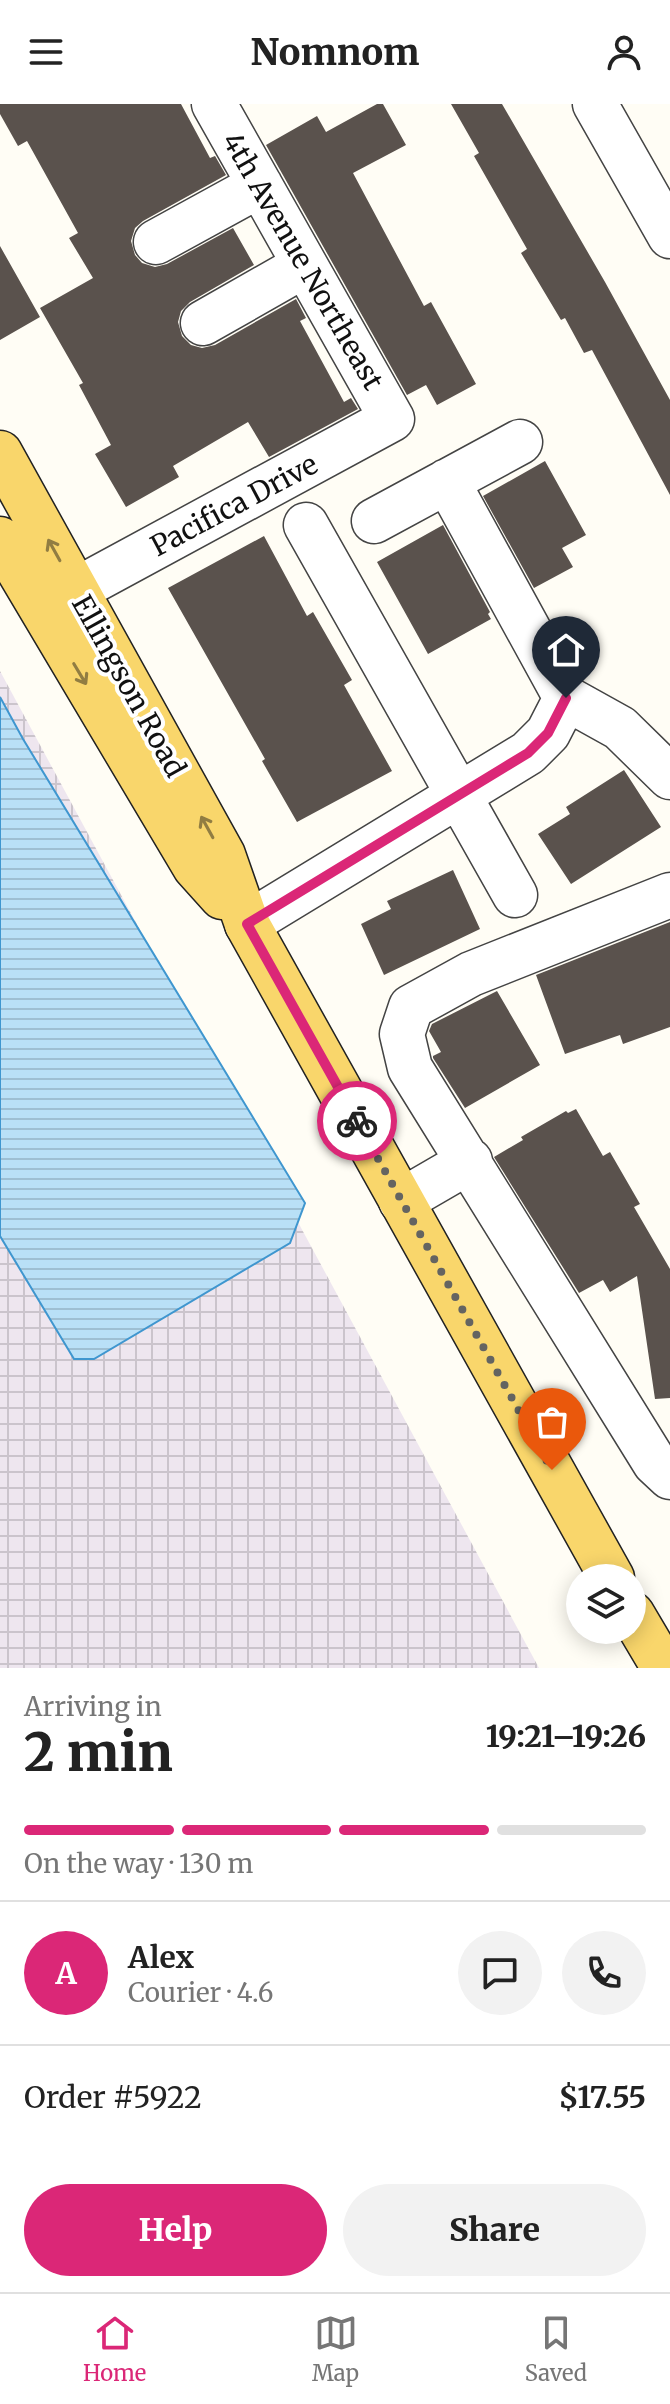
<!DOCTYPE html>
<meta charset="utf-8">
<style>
body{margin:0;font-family:Merriweather,serif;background:#f2f2f2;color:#222;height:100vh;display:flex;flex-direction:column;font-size:30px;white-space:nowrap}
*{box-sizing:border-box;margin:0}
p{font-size:26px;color:#767676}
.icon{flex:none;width:44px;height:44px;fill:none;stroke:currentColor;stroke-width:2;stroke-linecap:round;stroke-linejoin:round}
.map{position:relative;height:1564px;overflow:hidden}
.drawer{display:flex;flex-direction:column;background:#fff;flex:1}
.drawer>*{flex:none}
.buttons{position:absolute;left:566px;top:1460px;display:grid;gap:16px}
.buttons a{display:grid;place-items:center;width:80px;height:80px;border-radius:50%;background:#fff;box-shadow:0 4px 20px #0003;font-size:40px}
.pin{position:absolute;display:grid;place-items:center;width:68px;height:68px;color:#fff;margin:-82px -34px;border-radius:50% 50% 50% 0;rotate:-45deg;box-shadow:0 0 8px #0007}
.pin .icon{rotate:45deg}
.courier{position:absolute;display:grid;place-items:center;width:80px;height:80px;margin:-40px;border:6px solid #db2777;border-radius:50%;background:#fff;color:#222;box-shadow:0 2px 10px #0007}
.summary em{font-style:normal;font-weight:800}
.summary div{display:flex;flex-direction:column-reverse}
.summary{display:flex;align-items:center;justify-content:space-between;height:136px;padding:0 24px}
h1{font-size:52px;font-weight:800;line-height:60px}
.bar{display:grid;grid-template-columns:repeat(4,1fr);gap:12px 8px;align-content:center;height:96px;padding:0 24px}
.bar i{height:10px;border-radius:6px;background:#e0e0e0}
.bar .on{background:#db2777}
.bar p{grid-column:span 4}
.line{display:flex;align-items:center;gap:20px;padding:0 24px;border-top:2px solid #e0e0e0}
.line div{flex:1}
.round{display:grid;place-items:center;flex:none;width:84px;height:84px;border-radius:42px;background:#f2f2f2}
.primary-button{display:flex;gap:16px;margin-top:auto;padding:16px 24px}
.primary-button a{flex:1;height:92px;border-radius:48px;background:#db2777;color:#fff;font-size:32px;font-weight:800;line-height:92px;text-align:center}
.primary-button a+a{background:#f2f2f2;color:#222}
header{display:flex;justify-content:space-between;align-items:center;height:104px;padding:0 24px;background:#fff;font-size:36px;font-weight:800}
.tab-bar{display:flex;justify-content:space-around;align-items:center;height:112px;border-top:2px solid #e0e0e0;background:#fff;font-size:22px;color:#767676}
.tab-bar a{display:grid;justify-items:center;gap:4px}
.tab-bar .on{color:#db2777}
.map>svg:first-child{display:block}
</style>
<header><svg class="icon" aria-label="menu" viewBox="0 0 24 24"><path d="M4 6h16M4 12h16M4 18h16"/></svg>Nomnom<svg class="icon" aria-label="person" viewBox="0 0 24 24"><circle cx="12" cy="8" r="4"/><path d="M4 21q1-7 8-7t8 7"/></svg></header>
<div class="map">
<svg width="670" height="1564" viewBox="0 0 670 1564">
<defs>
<pattern id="industrial-grid" width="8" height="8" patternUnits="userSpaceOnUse" patternTransform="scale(2)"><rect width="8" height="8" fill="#eee6ef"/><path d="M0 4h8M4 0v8" fill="none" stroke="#cbc4cc"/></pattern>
<pattern id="water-rules" width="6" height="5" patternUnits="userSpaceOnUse" patternTransform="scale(2)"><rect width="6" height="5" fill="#b9e0f7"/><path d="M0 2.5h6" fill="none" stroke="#9ebfd3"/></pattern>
</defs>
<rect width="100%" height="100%" fill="#fffdf5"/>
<path fill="url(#industrial-grid)" d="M0 567 539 1564H0Z"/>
<path fill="url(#water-rules)" stroke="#3f96cf" stroke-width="2" d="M0 593 23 635 305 1099 290 1139 94 1255H74L0 1132Z"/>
<path fill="#5a524d" d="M0 0H181L210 54 215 52 226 71 143 117 135 124 131 137 135 151 142 159 155 163 167 160 233 124 254 161 190 198 181 207 178 218 182 232 191 241 202 244 215 241 296 195 306 214 300 217 344 298 351 294 358 305 269 353 248 318 173 362 179 373 126 403 95 350 111 341 79 281 83 279 40 204 93 174 69 134 78 129 27 37 18 42 0 10Z
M377 0H383L406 41 353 69 424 202 431 198 476 280 437 301 426 281 407 291 266 41 317 12 326 28Z
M451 0H502L605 178 670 296V391L592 246 584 249 565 214 561 216 521 149 527 145 474 52 479 49Z
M0 142 40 213 0 236Z
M545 357 586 431 562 444 573 463 534 484 483 392Z
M443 421 490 508 488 510 491 515 428 550 377 458Z
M264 432 307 512 313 508 352 576 344 581 392 667 297 718 262 657 265 655 168 484Z
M624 666 661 723 571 780 538 730 570 710 566 703Z
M453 766 480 825 384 871 361 820 391 805 387 797Z
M670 818V923L623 940 620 931 565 950 536 871Z
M497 887 540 961 465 1004 433 954V952L441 948 429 927 432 920Z
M576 1005 603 1052 610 1048 640 1100 634 1103 670 1165V1294L655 1295 637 1172 610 1188 603 1176 579 1189 494 1053 523 1036 521 1033 566 1007 568 1009Z"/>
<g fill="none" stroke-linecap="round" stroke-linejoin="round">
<defs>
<path id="minor" d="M595 0 670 132
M156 138 260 81
M203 219 305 161
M447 377 566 594 620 624 670 673
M374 417 520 338
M306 421 515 791
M76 486 392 315 214 0
M670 791 471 870 411 903 402 930 410 964 655 1359 670 1373
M247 820 528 649 548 629 566 594
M401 1097 470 1057"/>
<path id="major" d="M0 349 223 751 247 820 612 1474
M0 435 195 763 222 793
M632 1510 664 1564"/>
</defs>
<use href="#minor" stroke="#444" stroke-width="47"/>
<use href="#major" stroke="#222" stroke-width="47"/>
<use href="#minor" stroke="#fff" stroke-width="44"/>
<use href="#major" stroke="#f9d66b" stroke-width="44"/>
</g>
<defs><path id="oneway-shaft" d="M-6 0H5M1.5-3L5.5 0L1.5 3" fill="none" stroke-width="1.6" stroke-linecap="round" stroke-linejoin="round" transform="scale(2)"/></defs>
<g stroke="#917d42">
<use href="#oneway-shaft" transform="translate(54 446) rotate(-119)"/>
<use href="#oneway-shaft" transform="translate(80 570) rotate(59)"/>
<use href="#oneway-shaft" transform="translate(207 723) rotate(-119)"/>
</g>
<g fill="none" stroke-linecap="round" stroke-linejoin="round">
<path stroke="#646461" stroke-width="8" stroke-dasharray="0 14.4" d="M357 1017 552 1366"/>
<path stroke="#db2777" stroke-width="10" d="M357 1017 247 820 528 649 548 629 566 594"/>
</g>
<g text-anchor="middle" stroke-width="8" stroke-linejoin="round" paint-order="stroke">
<g font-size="28" fill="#111" stroke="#fff">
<text transform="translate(303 157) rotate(60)" y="10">4th Avenue Northeast</text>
<text transform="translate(234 401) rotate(-28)" y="10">Pacifica Drive</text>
<text transform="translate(129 582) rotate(61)" y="10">Ellingson Road</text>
</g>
</g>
</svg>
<div class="buttons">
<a><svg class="icon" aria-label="layers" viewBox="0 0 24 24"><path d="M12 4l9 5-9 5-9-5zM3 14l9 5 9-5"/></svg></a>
</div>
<div class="pin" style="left:552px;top:1366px;background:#ea580c"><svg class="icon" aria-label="bag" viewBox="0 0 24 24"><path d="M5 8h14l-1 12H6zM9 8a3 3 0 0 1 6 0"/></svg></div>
<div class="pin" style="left:566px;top:594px;background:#1f2937"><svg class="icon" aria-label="home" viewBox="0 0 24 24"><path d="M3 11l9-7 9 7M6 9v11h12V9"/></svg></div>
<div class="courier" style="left:357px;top:1017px"><svg class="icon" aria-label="bike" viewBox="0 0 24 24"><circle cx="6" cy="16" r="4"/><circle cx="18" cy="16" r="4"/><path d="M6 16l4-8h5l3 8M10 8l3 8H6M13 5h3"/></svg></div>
</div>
<section class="drawer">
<div class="summary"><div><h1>2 min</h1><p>Arriving in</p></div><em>19:21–19:26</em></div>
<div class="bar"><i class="on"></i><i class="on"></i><i class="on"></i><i></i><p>On the way · 130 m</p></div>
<div class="line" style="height:144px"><b class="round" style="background:#db2777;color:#fff">A</b><div><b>Alex</b><p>Courier · 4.6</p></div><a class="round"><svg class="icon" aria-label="chat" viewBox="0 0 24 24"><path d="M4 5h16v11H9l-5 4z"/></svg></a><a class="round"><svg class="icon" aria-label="phone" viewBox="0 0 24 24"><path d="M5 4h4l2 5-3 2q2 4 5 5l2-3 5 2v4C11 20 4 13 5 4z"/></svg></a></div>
<div class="line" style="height:104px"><div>Order #5922</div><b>$17.55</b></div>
<div class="primary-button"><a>Help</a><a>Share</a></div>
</section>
<nav class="tab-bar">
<a class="on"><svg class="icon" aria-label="home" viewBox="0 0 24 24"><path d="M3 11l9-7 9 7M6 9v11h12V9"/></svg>Home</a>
<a><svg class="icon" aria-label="map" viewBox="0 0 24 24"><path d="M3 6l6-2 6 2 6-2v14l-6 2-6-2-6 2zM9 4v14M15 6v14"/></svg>Map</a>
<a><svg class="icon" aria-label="saved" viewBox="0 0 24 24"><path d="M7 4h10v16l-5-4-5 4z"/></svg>Saved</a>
</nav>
